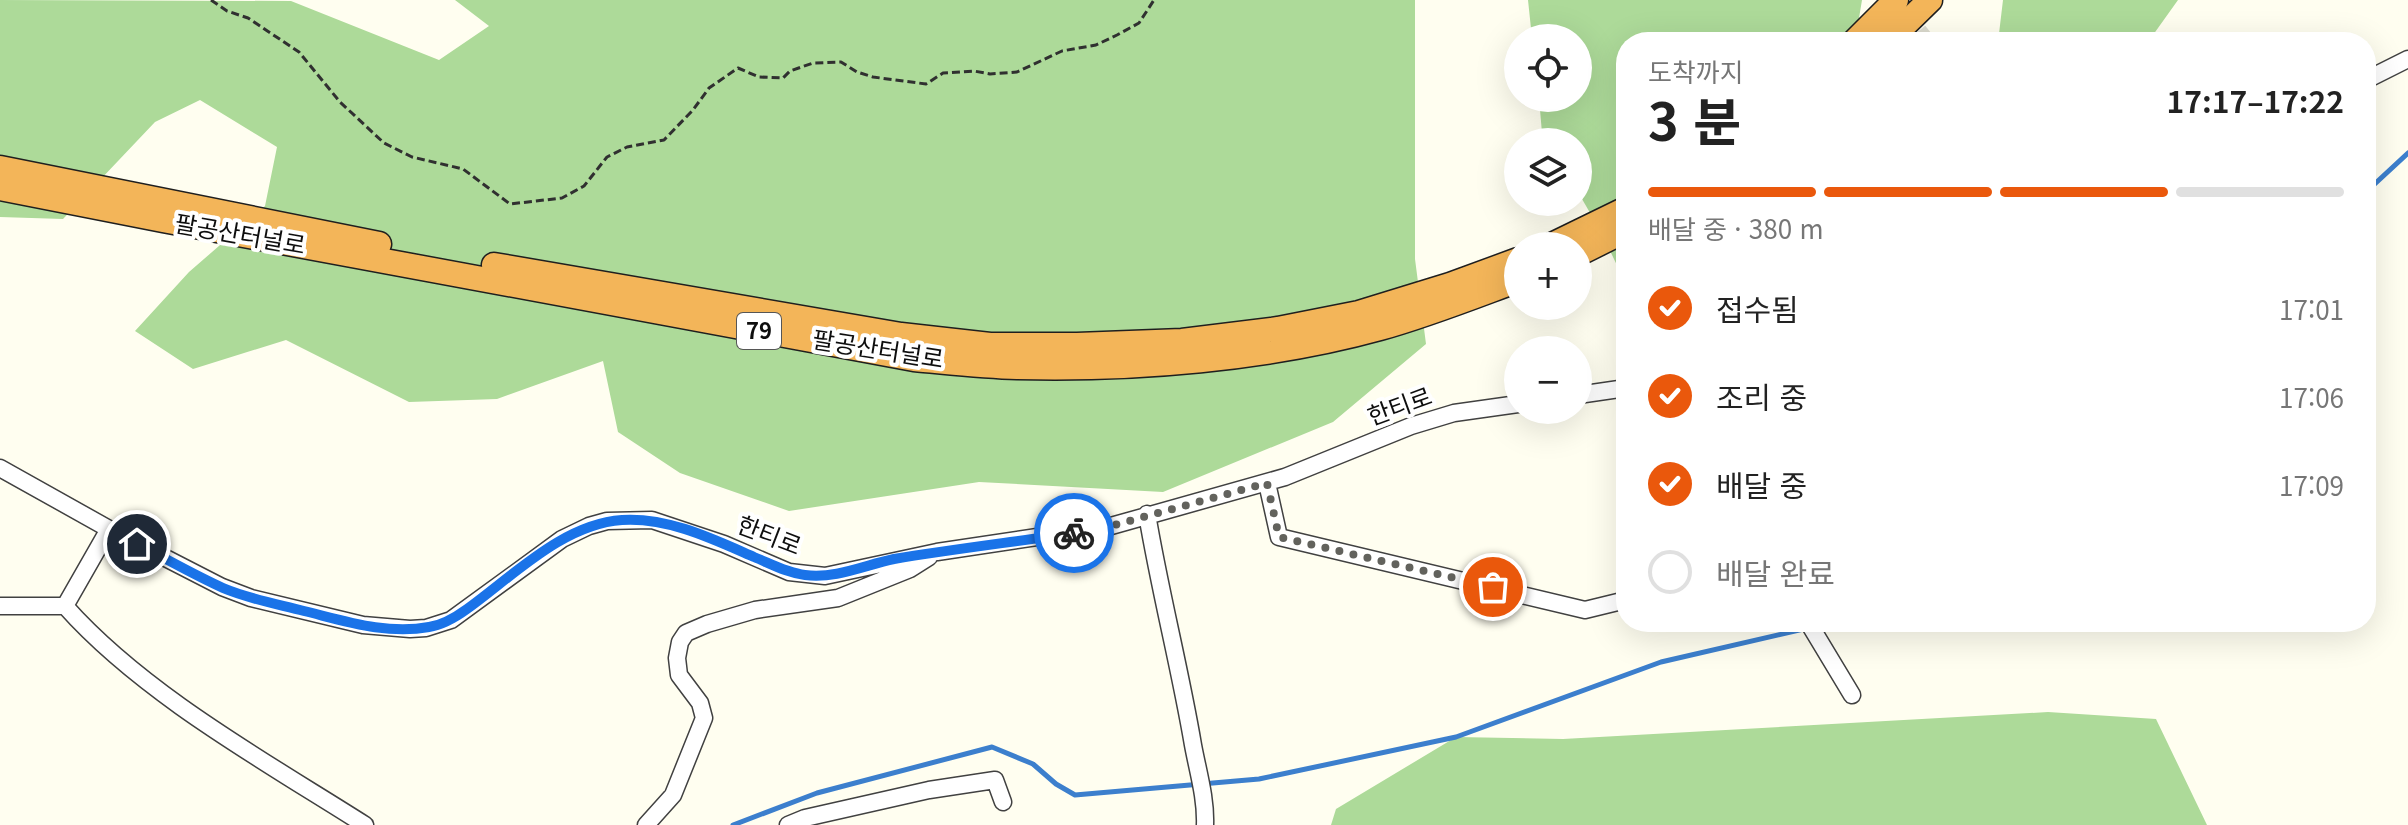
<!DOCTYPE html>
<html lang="ko">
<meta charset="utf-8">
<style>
body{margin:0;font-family:Georgia,"Noto Sans KR",serif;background:#f6f6f6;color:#222;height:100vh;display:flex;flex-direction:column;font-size:30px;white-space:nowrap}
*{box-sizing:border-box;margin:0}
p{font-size:26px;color:#767676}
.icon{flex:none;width:44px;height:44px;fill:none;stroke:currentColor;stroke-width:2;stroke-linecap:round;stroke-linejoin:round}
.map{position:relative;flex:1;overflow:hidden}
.details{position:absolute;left:1616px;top:32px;width:760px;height:600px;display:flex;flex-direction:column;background:#fff;border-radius:32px;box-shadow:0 8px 32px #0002}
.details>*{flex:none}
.fabs{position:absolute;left:1504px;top:24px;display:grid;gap:16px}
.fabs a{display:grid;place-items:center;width:88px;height:88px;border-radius:50%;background:#fff;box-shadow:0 8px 32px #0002;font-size:40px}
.pin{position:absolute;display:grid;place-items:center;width:68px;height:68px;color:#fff;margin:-34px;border:4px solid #fff;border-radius:50%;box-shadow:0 2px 8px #0007}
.courier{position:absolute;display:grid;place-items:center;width:80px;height:80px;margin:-40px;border:6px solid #1a73e8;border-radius:50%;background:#fff;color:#222;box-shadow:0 2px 10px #0007}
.summary em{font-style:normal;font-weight:700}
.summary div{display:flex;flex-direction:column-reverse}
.summary{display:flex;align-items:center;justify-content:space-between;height:136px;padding:0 32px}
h1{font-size:52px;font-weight:700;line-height:60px}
.bar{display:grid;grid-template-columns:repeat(4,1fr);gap:12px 8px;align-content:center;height:96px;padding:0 32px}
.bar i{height:10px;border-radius:6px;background:#e0e0e0}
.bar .active{background:#ea580c}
.bar p{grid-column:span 4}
ol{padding:0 32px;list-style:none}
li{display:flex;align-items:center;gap:24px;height:88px}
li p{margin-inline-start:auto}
li .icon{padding:8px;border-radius:50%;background:#ea580c;color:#fff;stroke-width:4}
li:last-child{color:#767676}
li i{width:44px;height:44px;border:4px solid #e0e0e0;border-radius:50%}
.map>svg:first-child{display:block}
</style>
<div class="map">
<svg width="2408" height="825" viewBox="0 0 2408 825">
<rect width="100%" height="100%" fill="#fffef0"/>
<path fill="#adda99" d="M0 0 291 1 439 60 489 26 455 0H1415V259L1426 344 1333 422 1163 492 979 482 789 511 680 473 618 432 603 361 497 399 409 402 286 340 193 369 135 331 189 272 265 206 277 147 200 100 155 122 63 219 0 217Z
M1528 0H1862L1855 42H1626V284L1601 232 1578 192V142H1548L1542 133 1539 98H1578V38H1532Z
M2003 0H2178L2148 42H1998Z
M2048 712 2156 719 2207 825H1331L1336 809 1456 737 1563 739Z"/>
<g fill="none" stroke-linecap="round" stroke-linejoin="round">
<path stroke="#3c7fcd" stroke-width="5" d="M2366 192 2408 153
M733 825 817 793 992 747 1033 764 1056 784 1075 795 1259 779 1456 737 1661 662 1834 622"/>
<path stroke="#dbdace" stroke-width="16" stroke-dasharray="16 8" stroke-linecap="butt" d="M1904 12 1928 42"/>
<defs>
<path id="minor" d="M2366 80 2408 59
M1578 395 1626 388
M0 468 109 529 222 587 251 598 363 625 410 629 426 628 451 620 562 539 589 526 607 521 652 520 724 544 789 572 825 576 937 552 1111 526 1285 477 1411 426 1454 413 1518 404
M1267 483 1279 537 1585 610 1626 600
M1147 514C1160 592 1180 668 1193 745 1198 772 1206 798 1205 825
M0 606H65C143 694 266 762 365 825
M65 606 109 529
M1808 622 1852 695
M646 825 673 795 704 718 700 703 679 675 677 658 680 642 686 633 707 624 755 610 838 598 910 569 929 557
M788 825 805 818 929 790 995 780 1003 802"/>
<path id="highway" d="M1854 42 1896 0
M1887 42 1930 0
M0 168 379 244
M0 188 163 220 914 359C948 362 983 366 1017 367 1133 370 1268 359 1380 328 1427 315 1472 297 1518 280
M1550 246 1626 209
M1578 254 1626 230
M494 265 901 335 990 345H1077L1182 341 1278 329 1359 313 1450 285 1518 260"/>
</defs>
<use href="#minor" stroke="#414141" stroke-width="19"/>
<use href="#highway" stroke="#1f1f1f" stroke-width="27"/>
<path stroke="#303030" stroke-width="3" stroke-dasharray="8 4" stroke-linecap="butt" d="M211 0 227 11 248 18 299 52 340 102 384 143 412 157 463 169 510 204 562 198 584 186 607 157 627 147 664 140 693 110 709 88 738 68 759 77 783 78 790 71 813 63 841 62 857 72 873 77 926 84 943 73 974 71 990 74 1017 72 1062 51 1096 45 1117 35 1139 23 1154 0"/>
<use href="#minor" stroke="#fff" stroke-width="16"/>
<use href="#highway" stroke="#f3b559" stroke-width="24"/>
</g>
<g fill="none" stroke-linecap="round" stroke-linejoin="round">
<path stroke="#62625d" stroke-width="8" stroke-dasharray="0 14.4" d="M1074 533 1111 526 1267 483 1279 537 1493 587"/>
<path stroke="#1a73e8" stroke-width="10" d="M137 544C165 558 194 575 223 588 249 599 277 604 304 611 345 621 387 635 429 627 443 625 456 617 467 609 513 576 563 524 622 520 668 517 713 539 754 557 771 564 787 573 805 575 836 579 865 565 894 559 954 549 1014 542 1074 533"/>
</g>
<g text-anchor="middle" stroke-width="8" stroke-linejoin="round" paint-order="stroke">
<rect fill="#fff" stroke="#565656" stroke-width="2" x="737" y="313" width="44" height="36" rx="6"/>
<g font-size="22" font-weight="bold" fill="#0e0e0e">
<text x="759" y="339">79</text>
</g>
<g font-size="24" fill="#0e0e0e" stroke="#fff">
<text transform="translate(240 235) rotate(10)" y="8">팔공산터널로</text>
<text transform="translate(878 350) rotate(9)" y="8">팔공산터널로</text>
<text transform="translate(1400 407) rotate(-20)" y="8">한티로</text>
<text transform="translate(769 536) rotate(21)" y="8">한티로</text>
</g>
</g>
</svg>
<div class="fabs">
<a><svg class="icon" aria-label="locate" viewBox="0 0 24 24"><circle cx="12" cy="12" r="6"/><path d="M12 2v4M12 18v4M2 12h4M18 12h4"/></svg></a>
<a><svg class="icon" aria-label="layers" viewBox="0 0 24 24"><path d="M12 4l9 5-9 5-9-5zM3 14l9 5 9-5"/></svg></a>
<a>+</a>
<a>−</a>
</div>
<div class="pin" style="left:1493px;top:587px;background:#ea580c"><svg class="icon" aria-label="bag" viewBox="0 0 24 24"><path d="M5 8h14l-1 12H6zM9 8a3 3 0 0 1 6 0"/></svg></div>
<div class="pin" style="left:137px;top:544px;background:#1f2937"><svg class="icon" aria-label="home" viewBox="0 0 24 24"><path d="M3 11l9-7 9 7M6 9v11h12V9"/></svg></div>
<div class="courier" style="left:1074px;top:533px"><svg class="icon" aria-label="bike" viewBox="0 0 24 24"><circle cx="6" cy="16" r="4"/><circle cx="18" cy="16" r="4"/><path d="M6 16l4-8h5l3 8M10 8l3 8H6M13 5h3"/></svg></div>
<section class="details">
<div class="summary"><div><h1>3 분</h1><p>도착까지</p></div><em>17:17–17:22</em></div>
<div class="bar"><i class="active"></i><i class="active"></i><i class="active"></i><i></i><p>배달 중 · 380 m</p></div>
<ol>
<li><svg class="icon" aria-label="check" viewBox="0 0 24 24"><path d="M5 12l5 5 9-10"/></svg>접수됨<p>17:01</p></li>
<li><svg class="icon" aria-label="check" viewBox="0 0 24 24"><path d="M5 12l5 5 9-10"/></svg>조리 중<p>17:06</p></li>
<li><svg class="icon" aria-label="check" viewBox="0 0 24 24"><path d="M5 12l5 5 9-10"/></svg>배달 중<p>17:09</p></li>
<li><i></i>배달 완료</li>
</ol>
</section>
</div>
